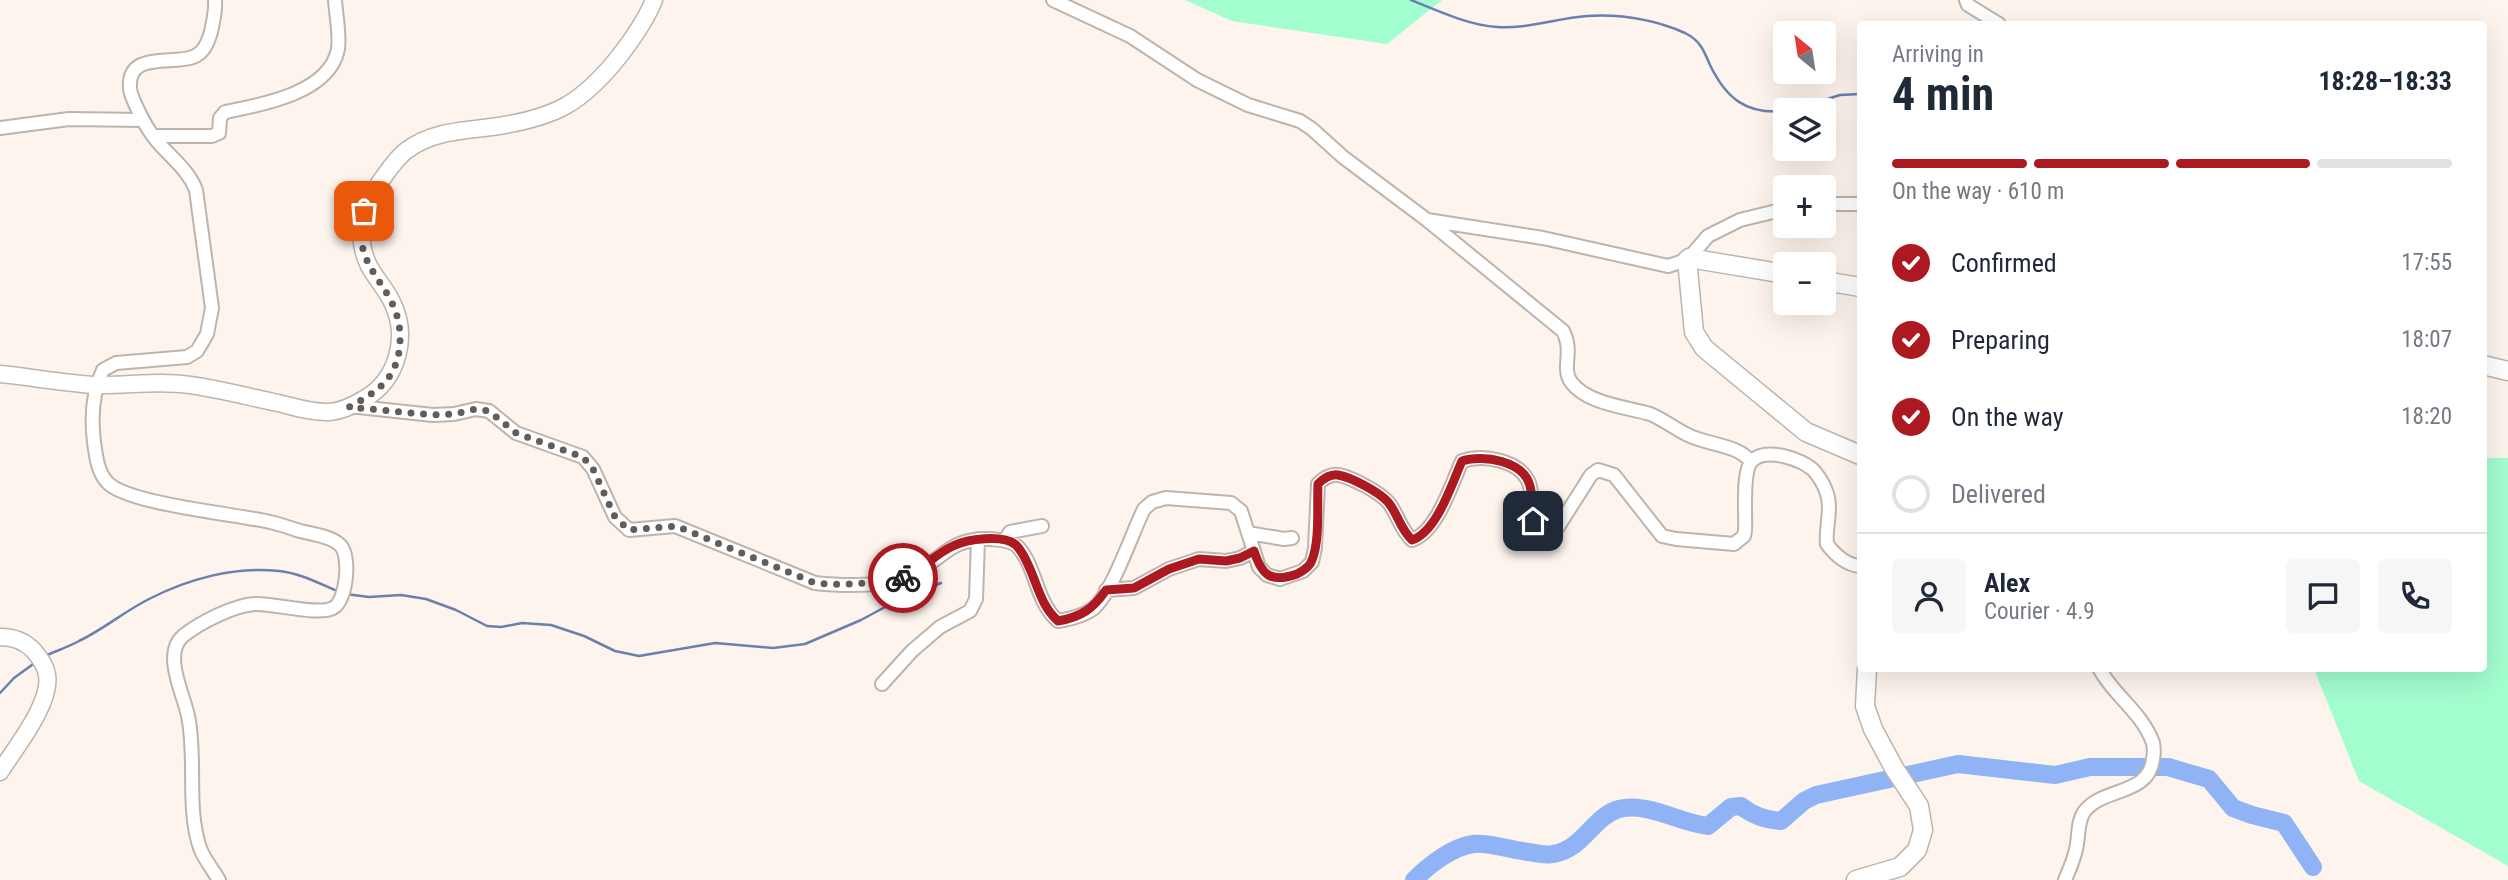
<!DOCTYPE html>
<meta charset="utf-8">
<style>
body{margin:0;font-family:"Roboto Condensed",sans-serif;background:#f6f6f7;color:#1f2937;height:100vh;display:flex;flex-direction:column;font-size:26px;white-space:nowrap}
*{box-sizing:border-box;margin:0}
p{font-size:23px;color:#747a83}
.icon{flex:none;width:38px;height:38px;fill:none;stroke:currentColor;stroke-width:2;stroke-linecap:round;stroke-linejoin:round}
.map{position:relative;flex:1;overflow:hidden}
.sheet{position:absolute;left:1857px;top:21px;width:630px;height:651px;display:flex;flex-direction:column;background:#fff;border-radius:7px;box-shadow:0 7px 28px #0002}
.sheet>*{flex:none}
.needle{width:46px;rotate:330deg}
.buttons{position:absolute;left:1773px;top:21px;display:grid;gap:14px}
.buttons a{display:grid;place-items:center;width:63px;height:63px;border-radius:7px;background:#fff;box-shadow:0 7px 28px #0002;font-size:35px}
.pin{position:absolute;display:grid;place-items:center;width:60px;height:60px;color:#fff;margin:-30px;border-radius:14px;box-shadow:0 4px 10px #0006}
.courier{position:absolute;display:grid;place-items:center;width:70px;height:70px;margin:-35px;border:5px solid #ac1921;border-radius:50%;background:#fff;color:#222;box-shadow:0 2px 9px #0007}
.headline em{font-style:normal;font-weight:700}
.headline div{display:flex;flex-direction:column-reverse}
.headline{display:flex;align-items:center;justify-content:space-between;height:119px;padding:0 35px}
h1{font-size:46px;font-weight:700;line-height:52px}
.bar{display:grid;grid-template-columns:repeat(4,1fr);gap:10px 7px;align-content:center;height:84px;padding:0 35px}
.bar i{height:9px;border-radius:5px;background:#e0e1e3}
.bar .on{background:#ac1921}
.bar p{grid-column:span 4}
.line{display:flex;align-items:center;gap:18px;padding:0 35px;border-top:2px solid #e0e1e3}
.line div{flex:1}
.round{display:grid;place-items:center;flex:none;width:74px;height:74px;border-radius:7px;background:#f6f6f7}
ol{padding:0 35px;list-style:none}
li{display:flex;align-items:center;gap:21px;height:77px}
li p{margin-inline-start:auto}
li .icon{padding:7px;border-radius:50%;background:#ac1921;color:#fff;stroke-width:4}
li:last-child{color:#747a83}
li i{width:38px;height:38px;border:4px solid #e0e1e3;border-radius:50%}
.map>svg:first-child{display:block}
</style>
<div class="map">
<svg width="2508" height="880" viewBox="0 0 2508 880">
<rect width="100%" height="100%" fill="#fdf4ed"/>
<path fill="#a2fdcf" d="M1185 0H1442L1387 44 1232 21Z
M2483 458H2508V866L2359 781 2314 669 2483 668Z"/>
<g fill="none" stroke-linecap="round" stroke-linejoin="round">
<path stroke="#6981ae" stroke-width="2.5" d="M1411 0C1438 11 1468 25 1497 27 1528 29 1557 18 1587 16 1621 14 1653 19 1685 33 1701 41 1704 51 1710 65 1726 98 1746 115 1785 111
M1792 110 1840 95 1860 94
M346 594 369 597 401 595 426 599 456 610 487 626 501 627 522 623 551 625 584 636 615 651 639 656 715 643 773 648 805 644 861 620 898 600 941 583
M45 656C56 651 68 647 79 641 104 629 125 611 149 599 188 579 235 566 279 571 300 573 320 584 340 592
M0 693 14 678 36 662"/>
<path stroke="#8fb3f5" stroke-width="18" d="M1414 880C1429 865 1452 847 1473 844 1488 842 1507 849 1522 851 1531 852 1544 856 1553 854 1584 849 1593 816 1619 809 1648 802 1680 823 1708 826L1731 807 1741 806C1752 815 1766 820 1781 821L1804 801 1816 795 1958 764 2055 775 2090 767H2168L2209 779 2233 808 2252 815 2284 823 2313 867"/>
<defs>
<path id="minor" d="M215 0C216 11 213 21 211 32 208 42 204 53 193 57 172 65 127 51 130 88 130 94 134 101 137 108 142 119 148 130 156 140 170 157 188 169 196 190L212 308 207 334 197 351 187 357 116 363 103 370C93 391 91 418 94 442 96 455 97 471 107 482 126 504 236 514 270 522 280 524 290 528 300 531 312 534 331 536 340 545 351 555 347 601 333 608 318 616 273 603 255 604 234 605 199 623 183 636 162 654 184 695 188 716 197 759 186 807 200 848 204 859 213 870 219 880
M1053 0 1130 36 1197 80 1248 105 1300 121 1312 129 1343 157 1427 220 1563 331C1574 352 1561 368 1571 382 1587 404 1627 407 1650 414 1663 419 1675 429 1688 435 1707 445 1738 444 1751 462
M1966 0 1968 5 1999 24
M0 128 69 119 143 120
M154 136H212L219 133 220 118 225 112C261 105 330 93 338 49 340 34 336 15 335 0
M1824 204H1860
M1427 220 1543 238 1668 266 1687 260
M1689 258 1708 236 1740 220 1785 209
M349 406 433 415 454 414 476 409 489 411 516 433 583 457 593 469 615 517 629 530 675 526 815 583C843 586 879 587 906 577 941 564 946 537 991 539 1000 540 1010 540 1017 546 1037 567 1035 601 1058 621 1070 619 1084 616 1094 608 1113 591 1132 533 1144 509L1152 502 1166 498 1231 503 1241 511 1259 567 1267 575 1280 579 1303 571 1312 562 1315 548 1318 484C1323 479 1330 474 1338 475 1351 477 1379 492 1388 502 1398 514 1400 529 1412 540 1437 532 1452 483 1462 461 1483 454 1520 460 1529 483 1535 499 1527 516 1539 530L1548 532 1558 527 1591 475 1598 470 1614 475 1662 536 1676 539 1734 544 1744 536 1745 531C1746 516 1742 473 1751 462 1764 446 1804 459 1815 472 1819 477 1824 485 1826 491 1833 507 1825 528 1827 544 1835 555 1847 565 1860 566
M1248 533 1284 539 1292 538
M1005 540 1010 532 1042 526
M1106 590 1134 588 1169 569 1199 559 1226 561 1240 558 1254 551
M882 684 912 651 940 627 970 611 976 599 978 539
M2065 880C2069 870 2074 860 2076 849 2079 838 2077 822 2084 812 2102 787 2149 796 2153 759 2154 754 2154 748 2153 743 2142 712 2113 695 2099 668"/>
<path id="tertiary" d="M0 374C31 377 63 383 95 385 127 386 158 380 190 385 219 389 249 397 278 403 295 407 312 413 330 412 342 411 354 405 364 399 398 380 409 336 392 302 386 289 376 279 369 266 355 238 362 207 380 182 388 171 396 158 407 150 433 131 462 131 492 127 555 118 582 104 621 54 634 37 646 20 654 0
M0 637C13 637 25 641 34 651 40 658 46 666 47 675 52 703 15 748 0 772"/>
<path id="secondary" d="M1785 274 1689 258 1687 260 1694 332 1704 348 1806 432 1860 455
M1824 281 1860 287
M2483 365 2508 371
M1856 880 1900 867 1917 850 1923 830 1919 806 1894 768 1873 729 1865 706 1867 668"/>
</defs>
<use href="#minor" stroke="#bdb4ad" stroke-width="16"/>
<use href="#tertiary" stroke="#bdb4ad" stroke-width="19"/>
<use href="#secondary" stroke="#bdb4ad" stroke-width="21"/>
<use href="#minor" stroke="#fff" stroke-width="12"/>
<use href="#tertiary" stroke="#fff" stroke-width="16"/>
<use href="#secondary" stroke="#fff" stroke-width="18"/>
</g>
<g fill="none" stroke-linecap="round" stroke-linejoin="round">
<path stroke="#625d59" stroke-width="7" stroke-dasharray="0 12.6" d="M364 211C362 224 360 236 363 249 368 269 382 283 391 301 404 325 404 361 385 382 375 393 362 400 349 407L433 415 454 414 476 409 489 411 516 433 583 457 593 469 615 517 629 530 676 526 815 583C845 586 874 583 903 578"/>
<path stroke="#ac1921" stroke-width="9" d="M903 578C922 570 935 554 953 546 967 539 1003 534 1016 545 1021 550 1027 562 1030 569 1038 587 1042 607 1058 621 1081 617 1093 609 1106 590L1134 588 1169 569 1199 559 1226 561 1240 558 1254 551C1262 576 1271 583 1297 574 1303 571 1310 567 1312 560 1320 541 1317 505 1318 484 1323 479 1330 474 1338 475 1351 477 1379 492 1388 502 1398 514 1400 529 1412 540 1437 532 1452 483 1462 461 1483 454 1524 461 1530 486 1533 497 1532 510 1533 521"/>
</g>
</svg>
<div class="buttons">
<a><svg class="needle" viewBox="-14 -14 28 28"><path d="M0-13l5 13h-10z" fill="#e53935"/><path d="M0 13l5-13h-10z" fill="#747a83"/></svg></a>
<a><svg class="icon" aria-label="layers" viewBox="0 0 24 24"><path d="M12 4l9 5-9 5-9-5zM3 14l9 5 9-5"/></svg></a>
<a>+</a>
<a>−</a>
</div>
<div class="pin" style="left:364px;top:211px;background:#ea580c"><svg class="icon" aria-label="bag" viewBox="0 0 24 24"><path d="M5 8h14l-1 12H6zM9 8a3 3 0 0 1 6 0"/></svg></div>
<div class="pin" style="left:1533px;top:521px;background:#1f2937"><svg class="icon" aria-label="home" viewBox="0 0 24 24"><path d="M3 11l9-7 9 7M6 9v11h12V9"/></svg></div>
<div class="courier" style="left:903px;top:578px"><svg class="icon" aria-label="bike" viewBox="0 0 24 24"><circle cx="6" cy="16" r="4"/><circle cx="18" cy="16" r="4"/><path d="M6 16l4-8h5l3 8M10 8l3 8H6M13 5h3"/></svg></div>
<section class="sheet">
<div class="headline"><div><h1>4 min</h1><p>Arriving in</p></div><em>18:28–18:33</em></div>
<div class="bar"><i class="on"></i><i class="on"></i><i class="on"></i><i></i><p>On the way · 610 m</p></div>
<ol>
<li><svg class="icon" aria-label="check" viewBox="0 0 24 24"><path d="M5 12l5 5 9-10"/></svg>Confirmed<p>17:55</p></li>
<li><svg class="icon" aria-label="check" viewBox="0 0 24 24"><path d="M5 12l5 5 9-10"/></svg>Preparing<p>18:07</p></li>
<li><svg class="icon" aria-label="check" viewBox="0 0 24 24"><path d="M5 12l5 5 9-10"/></svg>On the way<p>18:20</p></li>
<li><i></i>Delivered</li>
</ol>
<div class="line" style="height:126px"><a class="round"><svg class="icon" aria-label="person" viewBox="0 0 24 24"><circle cx="12" cy="8" r="4"/><path d="M4 21q1-7 8-7t8 7"/></svg></a><div><b>Alex</b><p>Courier · 4.9</p></div><a class="round"><svg class="icon" aria-label="chat" viewBox="0 0 24 24"><path d="M4 5h16v11H9l-5 4z"/></svg></a><a class="round"><svg class="icon" aria-label="phone" viewBox="0 0 24 24"><path d="M5 4h4l2 5-3 2q2 4 5 5l2-3 5 2v4C11 20 4 13 5 4z"/></svg></a></div>
</section>
</div>
